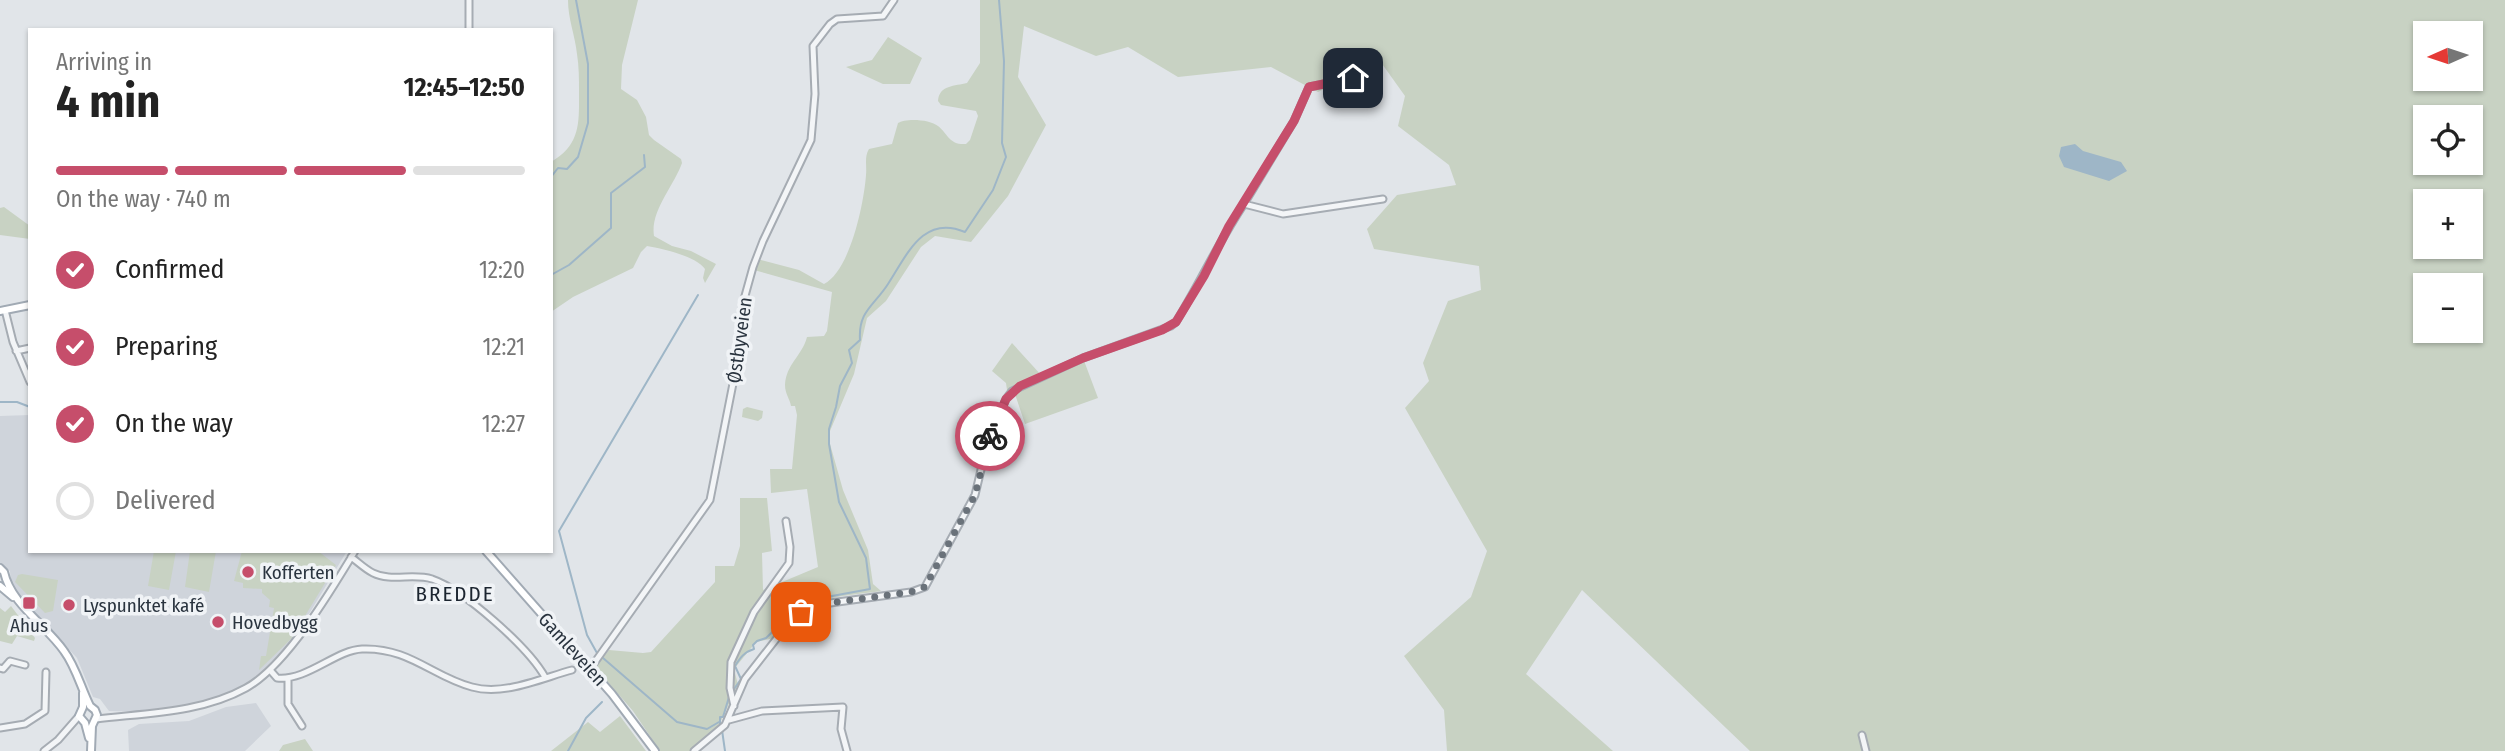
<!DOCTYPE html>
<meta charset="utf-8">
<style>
body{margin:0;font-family:"Fira Sans Condensed",sans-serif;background:#f2f2f2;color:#222;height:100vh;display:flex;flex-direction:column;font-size:26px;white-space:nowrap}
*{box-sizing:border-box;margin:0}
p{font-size:23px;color:#767676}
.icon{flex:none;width:38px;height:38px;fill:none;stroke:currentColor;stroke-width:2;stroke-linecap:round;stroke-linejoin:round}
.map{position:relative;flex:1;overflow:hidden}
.panel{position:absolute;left:28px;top:28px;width:525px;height:525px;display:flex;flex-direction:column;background:#fff;border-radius:0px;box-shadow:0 2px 5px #0004}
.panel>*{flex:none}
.needle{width:46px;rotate:267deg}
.tools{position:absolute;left:2413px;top:21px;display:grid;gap:14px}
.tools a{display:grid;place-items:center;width:70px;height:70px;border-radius:0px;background:#fff;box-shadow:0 2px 5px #0004;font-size:35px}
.pin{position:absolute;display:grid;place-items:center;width:60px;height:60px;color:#fff;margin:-30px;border-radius:14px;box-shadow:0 4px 10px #0006}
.courier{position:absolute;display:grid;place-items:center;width:70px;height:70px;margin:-35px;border:5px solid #c64e6b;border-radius:50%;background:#fff;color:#222;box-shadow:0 2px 9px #0007}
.headline em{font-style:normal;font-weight:700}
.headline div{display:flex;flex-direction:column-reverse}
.headline{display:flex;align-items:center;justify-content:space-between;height:119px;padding:0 28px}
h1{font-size:46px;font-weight:700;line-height:52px}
.bar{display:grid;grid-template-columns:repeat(4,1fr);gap:10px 7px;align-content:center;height:84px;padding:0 28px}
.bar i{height:9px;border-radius:5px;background:#e0e0e0}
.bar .current{background:#c64e6b}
.bar p{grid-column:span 4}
ol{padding:0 28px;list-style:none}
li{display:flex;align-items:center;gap:21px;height:77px}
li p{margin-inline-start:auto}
li .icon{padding:7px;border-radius:50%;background:#c64e6b;color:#fff;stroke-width:4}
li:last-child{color:#767676}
li i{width:38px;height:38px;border:4px solid #e0e0e0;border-radius:50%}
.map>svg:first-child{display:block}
</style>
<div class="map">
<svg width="2505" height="751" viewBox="0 0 2505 751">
<rect width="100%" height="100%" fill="#e1e5e9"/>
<path fill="#cfd4db" d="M30 415V551H347L292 642 254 681 204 703 144 712 109 711 100 699 93 697 77 658 14 590 11 585 10 571 0 566V416Z
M256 703 271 726 245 751H129L128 730 139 724 189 721 226 707Z"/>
<path fill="#c8d2c3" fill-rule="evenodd" d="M568 0H638L622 65 621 89 637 100 646 117 649 135 654 140 681 159 682 163C674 186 650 211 654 236L672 246 691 251 716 264 705 283 703 278 705 269C696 256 663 249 647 246L641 252 633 268 573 297 551 312V162C581 145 579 122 579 92 579 79 579 66 577 54 575 35 568 19 568 0Z
M980 0H2505V751H1750L1582 590 1526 674 1613 751H1447L1444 710 1404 656 1471 597 1487 551 1405 408 1429 381 1423 363 1448 301 1481 290 1479 266 1374 249 1367 229 1397 195 1456 185 1449 165 1398 126 1405 96 1380 61 1318 92 1271 67 1178 77 1128 47 1096 56 1024 26 1018 77 1046 125 1008 196 971 242 935 236 921 247 886 301 867 318 854 374 830 431V444L843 490 868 550 873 584 881 591C833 598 804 595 774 638L756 642 734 669 738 685 719 725 702 743 691 751H660L633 711 599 672 597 665 609 650 643 653 651 652 715 582V566H734L740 546V498H767L772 551 762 553 763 590 818 567 807 489 771 493 770 469H792L797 415 795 406H791C790 399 785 394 785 385 786 364 802 356 807 337L824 336 827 331 832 292 754 270 757 259 799 270 824 284C850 271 864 203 866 175 867 166 864 157 869 149L892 144 898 123C905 118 930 119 938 126 949 135 949 145 966 144L970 140 978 116 976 111 941 105 938 101C939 85 955 86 967 83L980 63ZM2426 33H2471V79H2426ZM2426 117H2471V163H2426ZM2426 201H2471V247H2426ZM2426 285H2471V331H2426Z
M888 37 922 58 910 84H883L846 67 872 60Z
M4 207 30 226V239L0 235V208Z
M1012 343 1042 376 1083 358 1098 398 1025 424 1015 394 1007 390 1006 383 992 371Z
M747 407 763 411 762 418 758 421 742 417 743 409Z
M154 551H176L169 590 148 586Z
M190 551H216L209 592 185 587Z
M242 551H318L336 565 291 639 259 670 261 656H266L274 608 269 607 270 600 262 593V589L243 588V583L234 581Z
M22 574 58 580 53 611 45 613 15 582 18 575Z
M11 606 35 638 34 641 17 636 12 644 0 641V608L5 612Z
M620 716 646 751H551L588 722 600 732Z
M305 739 313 751H279L283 745Z"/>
<path fill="#9eb6c7" d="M2075 144 2083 151 2121 162 2127 171 2109 181 2064 167 2059 156 2061 147Z"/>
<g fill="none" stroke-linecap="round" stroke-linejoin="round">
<path stroke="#9eb6c7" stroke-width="2" d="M551 177 558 168 567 169 578 157 588 123V64L576 0
M551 275 569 265 611 228V193L645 167 644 155
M0 402H17L30 407
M597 653 587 635 559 531 698 295
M603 658 677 722 707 729 719 722
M732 692 741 679 735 666C740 658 744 652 754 649L753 645 757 641 766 638 805 601 870 589 866 558 839 502 829 444V429L836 407 840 386 852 363 849 350 860 340C858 311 874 306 888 284 907 255 923 214 965 232L993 190 1006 157 1002 143 1004 61 999 0
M720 725V717H723L729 697
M722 730 725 751
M568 751 586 718 602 702"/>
<defs>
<path id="minor" d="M469 0V30
M1244 204 1294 121 1309 87 1353 78 1366 69
M5 310 13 342 30 382
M16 351 30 348
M351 557C358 562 365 569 373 573 391 582 413 573 432 579 464 590 528 647 545 677
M0 668 3 669 10 661 25 665
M590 669 710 500 741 343 740 321 743 303 753 267 763 241 811 140 815 94 813 46 830 24 837 19 883 16 894 0
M270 670 277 678C307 681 336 650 362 649 409 647 433 677 472 687 504 696 542 678 572 670
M288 678V704L302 726
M734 706 730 688 731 662 754 612 789 563 790 547 786 521
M96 719C146 713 201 713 246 688 286 666 331 591 355 551
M729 720 762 711 843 707 841 729 847 751
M0 728 25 724 45 711 46 672
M1862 735 1866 751
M44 751 58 740 79 716
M694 751 725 725 745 679 784 629 801 613 823 604 911 592 925 587 975 495 988 440 1006 399 1012 391 1083 358 1171 326 1176 322C1200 283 1219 241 1244 204L1283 214 1383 199"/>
<path id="major" d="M0 311 30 305
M486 551 612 694 655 751
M0 568 4 572C11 604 46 625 64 651 76 667 81 688 90 706L95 710 97 715 92 726 91 751
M0 586 13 597
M83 693V707L79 716 85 723 89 738"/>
</defs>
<use href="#minor" stroke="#a6acb3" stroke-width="9"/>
<use href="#major" stroke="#a1aab4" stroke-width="10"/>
<use href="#minor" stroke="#f3f5f7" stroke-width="5"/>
<use href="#major" stroke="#fff" stroke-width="6"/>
</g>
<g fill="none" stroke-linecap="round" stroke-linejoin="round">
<path stroke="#6a727a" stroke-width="7" stroke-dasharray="0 12.6" d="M801 612 823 604 911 592 925 587 975 495 990 436"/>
<path stroke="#c64e6b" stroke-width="9" d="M990 436 1006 399 1020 386 1083 358 1162 330 1176 322 1204 276 1229 226 1294 121 1309 87 1353 78"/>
</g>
<g fill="#c64e6b" stroke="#f0f3f6" stroke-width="2.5">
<circle cx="248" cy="572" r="7"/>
<rect x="22" y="596" width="14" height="14" rx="3.5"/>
<circle cx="69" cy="605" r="7"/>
<circle cx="218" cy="622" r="7"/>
</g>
<g text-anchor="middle" stroke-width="7" stroke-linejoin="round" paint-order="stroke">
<g font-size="19" fill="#2a343f" stroke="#f0f3f6">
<text transform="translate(739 340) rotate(-82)" y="7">Østbyveien</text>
<text transform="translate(573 649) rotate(48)" y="7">Gamleveien</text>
</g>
<g font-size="19" fill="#2a343f" stroke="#f0f3f6" text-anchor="start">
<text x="262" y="579">Kofferten</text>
<text x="83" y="612">Lyspunktet kafé</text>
<text x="232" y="629">Hovedbygg</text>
<text x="29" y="632" text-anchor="middle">Ahus</text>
</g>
<g font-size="21" letter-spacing="2" fill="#1c2530" stroke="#f0f3f6">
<text x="455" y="601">BREDDE</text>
</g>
</g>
</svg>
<div class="tools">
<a><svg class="needle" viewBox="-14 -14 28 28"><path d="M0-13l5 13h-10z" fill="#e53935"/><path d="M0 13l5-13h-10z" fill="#767676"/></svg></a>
<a><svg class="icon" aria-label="locate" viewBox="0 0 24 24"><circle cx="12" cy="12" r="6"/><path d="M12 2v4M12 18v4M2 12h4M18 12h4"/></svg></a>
<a>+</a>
<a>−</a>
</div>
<div class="pin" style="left:801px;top:612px;background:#ea580c"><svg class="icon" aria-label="bag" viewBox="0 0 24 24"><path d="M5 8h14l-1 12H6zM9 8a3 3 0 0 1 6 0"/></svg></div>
<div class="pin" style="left:1353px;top:78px;background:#1f2937"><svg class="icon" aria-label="home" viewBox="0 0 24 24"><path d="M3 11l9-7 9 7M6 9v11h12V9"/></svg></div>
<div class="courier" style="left:990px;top:436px"><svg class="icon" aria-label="bike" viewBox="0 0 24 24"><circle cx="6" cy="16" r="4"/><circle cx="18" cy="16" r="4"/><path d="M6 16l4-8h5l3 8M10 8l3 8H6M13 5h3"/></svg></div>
<section class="panel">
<div class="headline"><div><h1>4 min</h1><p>Arriving in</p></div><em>12:45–12:50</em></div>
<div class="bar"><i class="current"></i><i class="current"></i><i class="current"></i><i></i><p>On the way · 740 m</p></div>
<ol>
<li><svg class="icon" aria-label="check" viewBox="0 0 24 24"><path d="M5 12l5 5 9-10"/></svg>Confirmed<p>12:20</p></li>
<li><svg class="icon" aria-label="check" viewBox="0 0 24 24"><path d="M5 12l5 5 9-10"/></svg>Preparing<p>12:21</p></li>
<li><svg class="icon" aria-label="check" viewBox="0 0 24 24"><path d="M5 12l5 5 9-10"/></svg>On the way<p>12:27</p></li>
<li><i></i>Delivered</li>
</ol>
</section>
</div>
